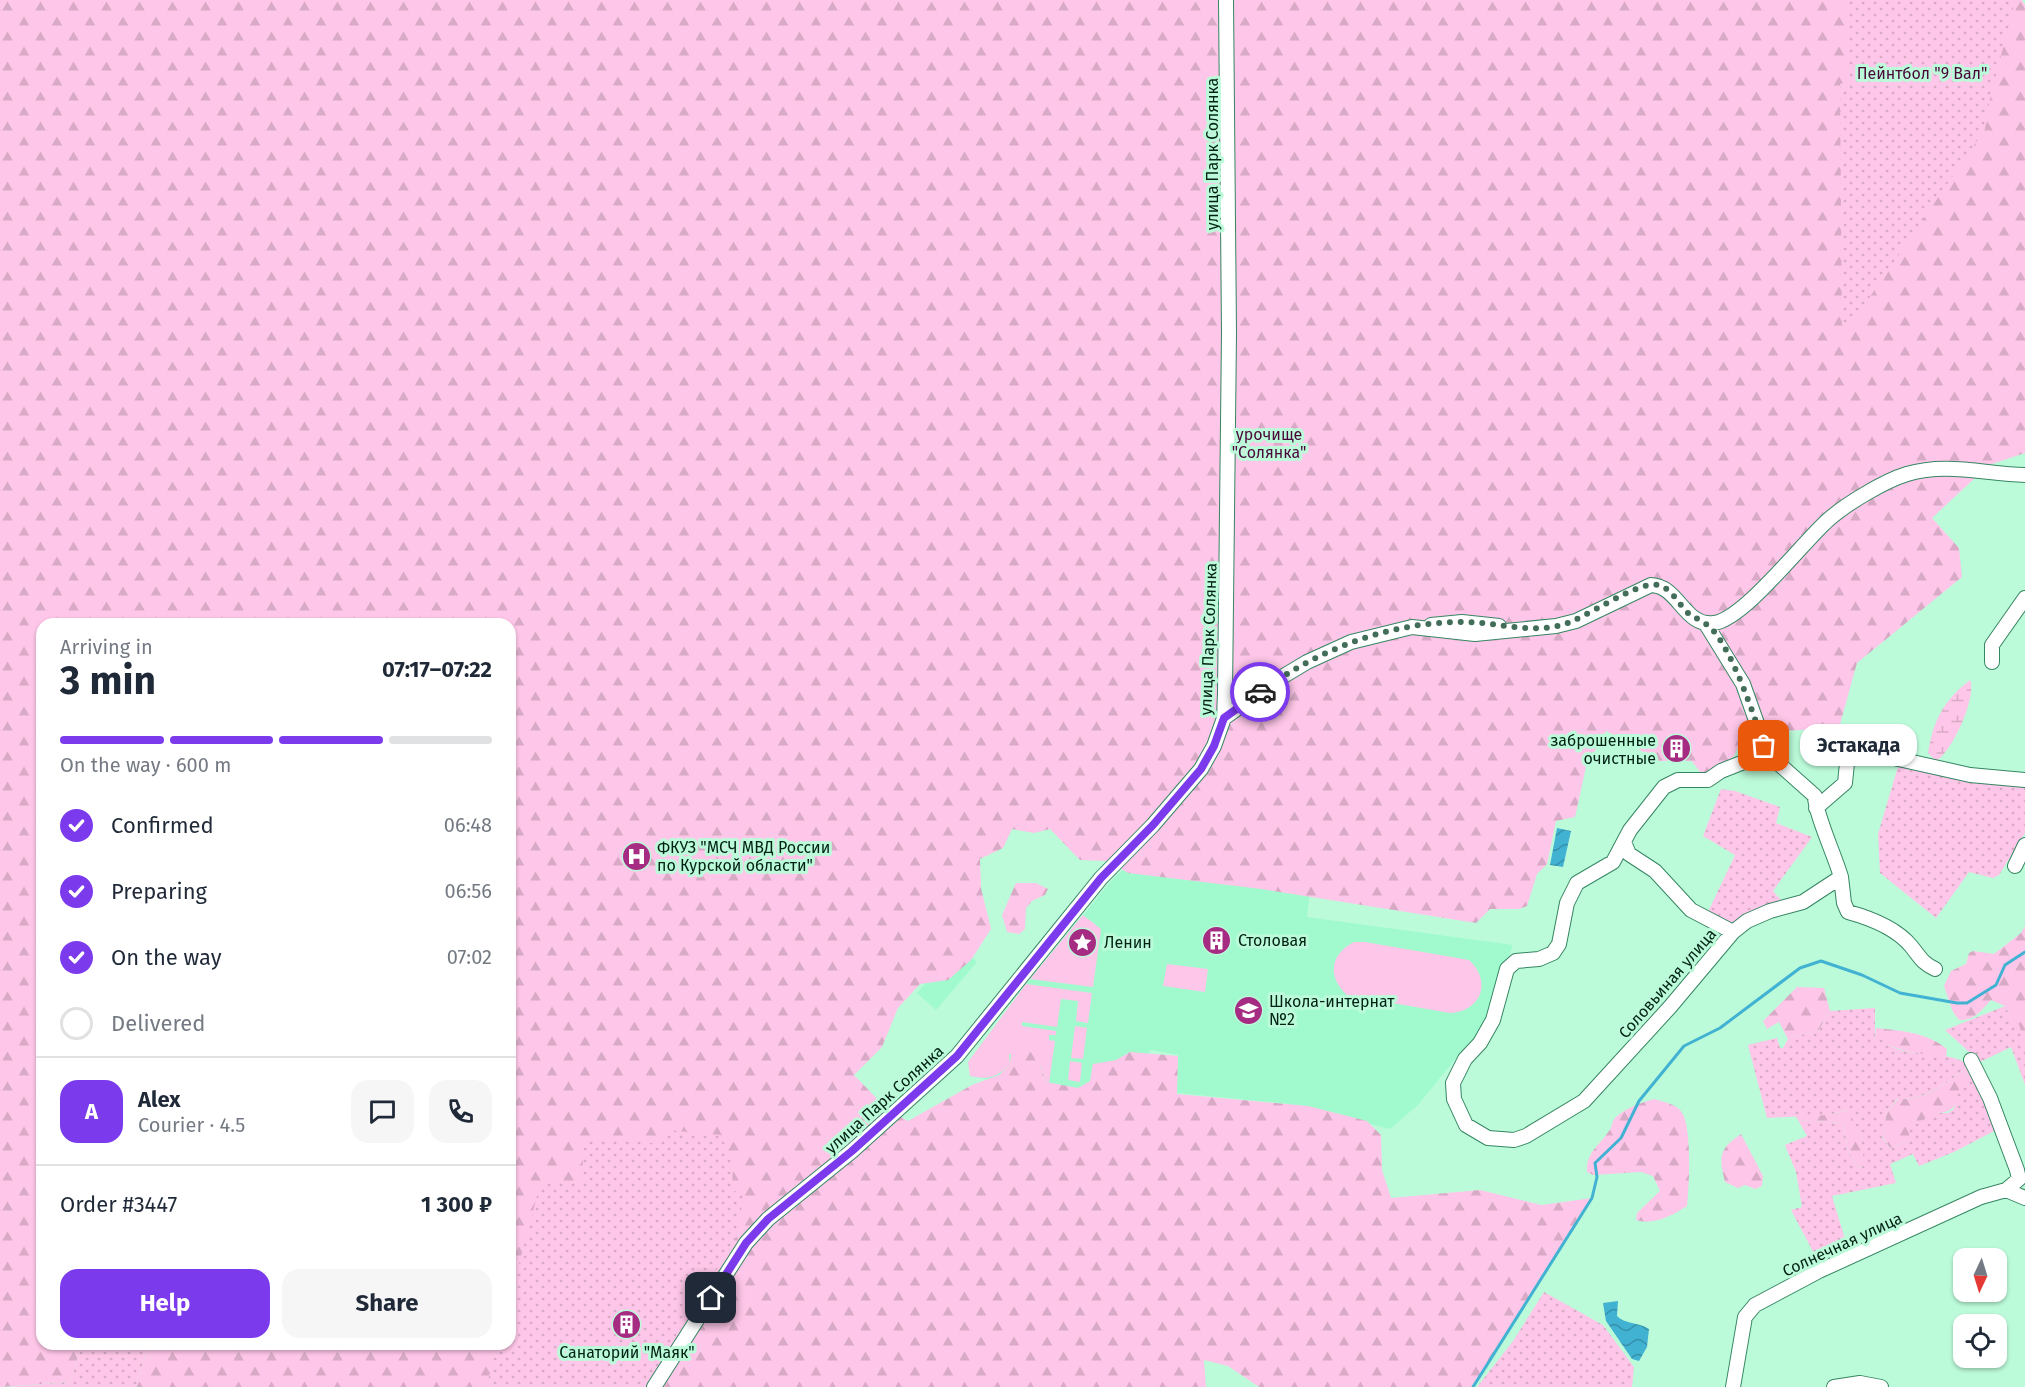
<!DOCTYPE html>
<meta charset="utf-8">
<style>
body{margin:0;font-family:"Fira Sans",sans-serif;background:#f6f6f7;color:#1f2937;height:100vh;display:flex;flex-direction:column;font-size:22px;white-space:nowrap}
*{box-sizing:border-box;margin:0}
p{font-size:20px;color:#747a83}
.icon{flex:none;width:33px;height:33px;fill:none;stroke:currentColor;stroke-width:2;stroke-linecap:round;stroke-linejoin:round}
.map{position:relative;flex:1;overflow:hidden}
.drawer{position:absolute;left:36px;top:618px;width:480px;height:732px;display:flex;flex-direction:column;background:#fff;border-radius:18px;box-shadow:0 2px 4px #0004}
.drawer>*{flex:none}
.needle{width:39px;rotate:184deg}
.tools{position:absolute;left:1953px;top:1248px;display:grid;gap:12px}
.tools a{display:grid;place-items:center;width:54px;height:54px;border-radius:12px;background:#fff;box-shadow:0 2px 4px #0004;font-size:30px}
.pin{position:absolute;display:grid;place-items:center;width:51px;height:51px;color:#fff;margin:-26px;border-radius:12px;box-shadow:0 3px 9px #0006}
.courier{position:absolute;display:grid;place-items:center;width:60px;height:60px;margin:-30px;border:4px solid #7c3aed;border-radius:50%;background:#fff;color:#222;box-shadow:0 2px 8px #0007}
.bubble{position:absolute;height:42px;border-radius:18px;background:#fff;box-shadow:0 2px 4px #0004;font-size:20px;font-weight:700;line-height:42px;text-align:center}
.head em{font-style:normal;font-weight:700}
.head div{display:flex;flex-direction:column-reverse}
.head{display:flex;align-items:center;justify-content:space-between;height:102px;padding:0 24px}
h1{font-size:39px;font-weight:700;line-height:45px}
.bar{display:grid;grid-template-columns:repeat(4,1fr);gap:9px 6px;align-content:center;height:72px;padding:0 24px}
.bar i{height:8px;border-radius:4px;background:#e0e1e3}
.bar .on{background:#7c3aed}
.bar p{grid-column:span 4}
.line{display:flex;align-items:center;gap:15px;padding:0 24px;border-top:2px solid #e0e1e3}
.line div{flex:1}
.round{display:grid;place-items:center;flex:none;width:63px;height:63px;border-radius:18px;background:#f6f6f7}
ol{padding:0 24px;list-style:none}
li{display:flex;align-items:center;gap:18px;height:66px}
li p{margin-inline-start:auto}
li .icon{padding:6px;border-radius:50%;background:#7c3aed;color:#fff;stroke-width:4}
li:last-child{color:#747a83}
li i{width:33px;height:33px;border:3px solid #e0e1e3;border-radius:50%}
.action{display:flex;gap:12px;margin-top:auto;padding:12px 24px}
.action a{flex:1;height:69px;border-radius:18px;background:#7c3aed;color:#fff;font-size:24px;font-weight:700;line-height:69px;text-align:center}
.action a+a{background:#f6f6f7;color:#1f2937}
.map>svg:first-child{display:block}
</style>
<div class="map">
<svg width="2025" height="1387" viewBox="0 0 2025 1387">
<defs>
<pattern id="forest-firs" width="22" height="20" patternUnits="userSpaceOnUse" patternTransform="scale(1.5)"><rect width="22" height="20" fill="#fec6e8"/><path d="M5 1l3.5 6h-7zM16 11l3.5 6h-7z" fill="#d8aac6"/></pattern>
<pattern id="wetland-marsh" width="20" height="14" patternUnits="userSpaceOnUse" patternTransform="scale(1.5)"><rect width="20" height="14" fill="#fec6e8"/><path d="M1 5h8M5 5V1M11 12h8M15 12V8" fill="none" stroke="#d8aac6"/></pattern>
<pattern id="park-dots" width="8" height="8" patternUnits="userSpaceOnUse" patternTransform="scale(1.5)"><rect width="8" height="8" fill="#fec6e8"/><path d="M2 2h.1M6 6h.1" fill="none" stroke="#d8aac6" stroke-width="1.8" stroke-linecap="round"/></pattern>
<pattern id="water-waves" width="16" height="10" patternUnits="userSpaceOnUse" patternTransform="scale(1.5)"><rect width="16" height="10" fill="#42b2d3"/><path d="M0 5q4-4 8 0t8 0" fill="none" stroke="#3590aa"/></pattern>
</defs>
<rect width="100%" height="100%" fill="#bcfbda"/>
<path fill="#a0facd" d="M1136 857 1310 888 1307 917 1513 945 1480 1036 1465 1047 1418 1105 1390 1129 1290 1104 1177 1093 1178 1055 1150 1050 1135 1093 1080 1097 970 1076 968 1062 1028 982 1112 880Z
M961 948 977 962 936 1010 917 993 945 960Z"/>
<path fill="#fec6e8" d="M1083 915 1101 929 1093 987 1030 979Z
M1354 942H1365L1469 960C1492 981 1482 1011 1450 1013L1347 995C1327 977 1330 954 1354 942Z
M1167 964 1208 969 1205 992 1163 986Z
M1026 984 1092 993 1088 1023 1076 1021 1078 1001 1061 999 1057 1027 1022 1022V1026L1056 1031V1035H1049V1040L1055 1041 1049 1083 1046 1082 1040 1065 1009 1054 1010 1064C996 1078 988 1080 970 1076L968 1062Z
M1075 1026 1087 1028 1083 1059 1071 1058Z
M1070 1061 1082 1063 1080 1082 1068 1080Z"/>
<path fill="url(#forest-firs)" d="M0 0H2022L2025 5V453L1989 465 1932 518 1959 548 1962 577 1857 663 1839 728 1745 733 1734 756 1706 780 1692 761H1659L1606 731 1586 767 1575 817 1556 821 1547 864 1537 874 1527 906 1519 909H1490L1476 923 1261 889 1128 873 1108 861 1080 860 1050 829 1034 833 1012 829 1003 848 980 859 981 888 991 929 971 960 948 980 920 984 898 1008 882 1047 854 1075 888 1110 908 1121 972 1085 999 1075 1010 1064 1012 1046C1034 1045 1040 1064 1046 1082L1078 1088 1090 1081 1093 1064 1116 1060 1130 1052 1178 1056 1177 1094 1308 1106 1367 1121 1381 1135 1382 1170 1391 1198 1480 1190 1542 1205 1592 1198 1473 1387H1259L1228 1366 1204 1360 1206 1387H136L148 1347 139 1344H510V624H42V1344H82L70 1382 0 1387Z
M1016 883H1036L1048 889 1045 895 1032 901 1026 908 1025 929 1019 934 1007 932 1002 915Z
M2025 926V1047L2005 1006 1991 1000C1981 1011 1974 1021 1959 1020L1953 1012 1944 986 1951 971 1966 964 1969 953 1973 951 1994 954 2021 933Z
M1797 987 1824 988 1830 1011 1819 1030 1788 1039 1779 1022 1767 1029 1763 1021Z
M1876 1028C1902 1031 1926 1032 1947 1049L1946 1057C1922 1055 1895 1051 1875 1038Z
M1962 1071 1967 1076C1956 1095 1961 1114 1935 1113L1909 1141 1890 1148 1882 1136 1887 1112 1898 1099C1925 1100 1941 1087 1962 1071Z
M1654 1099C1663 1102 1673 1103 1680 1110 1693 1123 1689 1187 1687 1206 1673 1215 1653 1226 1636 1220L1637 1213 1660 1191 1653 1176 1641 1172 1593 1175 1587 1172C1586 1152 1599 1146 1609 1131 1612 1128 1612 1121 1615 1118 1623 1109 1643 1102 1654 1099Z
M1848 1110C1859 1128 1866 1147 1863 1168L1857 1166 1848 1151 1843 1123 1798 1120 1795 1115H1828Z
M1741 1134 1763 1176 1762 1186 1755 1189 1745 1185 1738 1188 1725 1182C1719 1156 1718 1150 1741 1134Z"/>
<path fill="url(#wetland-marsh)" d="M1970 680C1977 697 1952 752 1936 761L1928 753C1933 721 1943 701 1970 680Z"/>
<path fill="url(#park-dots)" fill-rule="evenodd" d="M1846 0H2015L1989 103 1985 129 1850 326 1842 325 1840 84 1850 81Z
M1899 763 2025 784V833L1999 875 1993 878 1969 872 1936 918 1880 873 1878 834Z
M1721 789 1735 791 1780 807 1776 823 1812 837 1773 891 1783 902 1730 925 1707 914 1735 855 1703 836Z
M2005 1006 2012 1020 2019 1024 2025 1047V1085L2011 1047 1980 1062 1945 1030Z
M1875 1008V1038L1882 1039C1899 1061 1948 1048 1969 1065 1979 1074 1990 1116 1996 1130L1954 1152 1919 1166 1913 1154 1890 1164 1896 1183 1832 1196 1848 1249 1818 1261 1791 1210 1802 1207 1796 1172 1785 1145 1807 1136 1798 1120 1843 1123 1848 1151 1857 1166 1862 1168C1866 1147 1859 1128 1847 1110L1828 1115 1767 1118 1748 1045 1777 1038 1780 1048H1783L1788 1039 1819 1030 1830 1011ZM1962 1071 1967 1076 1958 1091 1954 1109 1948 1113H1935L1909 1127V1141L1890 1148 1882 1137 1887 1112 1897 1099C1924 1100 1941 1087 1962 1071Z
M666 1130 721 1135 733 1162 732 1191 744 1192 737 1236 645 1387H486L498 1344H510V1298L541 1181 581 1184 585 1138 653 1143Z
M1544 1292 1603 1325 1634 1367 1632 1387H1477L1513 1341Z
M82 1344H139L148 1347 136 1387H6L70 1382Z"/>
<path fill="url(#water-waves)" d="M1557 828 1571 831 1563 867 1550 865Z
M1618 1301 1617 1316C1624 1324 1639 1322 1649 1329L1647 1347 1639 1361 1632 1359 1606 1321 1603 1303Z"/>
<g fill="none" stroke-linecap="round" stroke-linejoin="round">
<path stroke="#42b2d3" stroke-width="3" d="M1473 1387 1592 1198 1597 1177 1595 1163 1621 1138 1639 1101 1684 1046 1720 1028 1800 968 1821 961 1862 975 1900 993 1957 1003H1967L1996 985 2005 965 2025 952"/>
<defs>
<path id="minor" d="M1706 624 1743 684 1765 746 1779 764 1815 796C1815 813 1835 856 1841 877
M1431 625 1462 622 1499 626
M1992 662V645L2025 598
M1224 718 1277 680 1307 662 1351 642 1412 627 1475 634 1556 626 1576 621 1651 585C1679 586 1684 627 1714 623 1744 619 1803 542 1828 520 1846 504 1884 481 1907 474 1946 462 1985 474 2025 475
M1765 746 1754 758 1721 771 1708 780H1678L1664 787 1630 830 1613 862 1577 883 1567 903 1559 944 1553 953 1539 959 1516 961 1507 969 1493 1020 1480 1043 1465 1059 1453 1083 1454 1099 1466 1125 1488 1138 1514 1140 1526 1136 1584 1101 1670 1007 1733 932 1747 921 1770 911 1803 902 1841 877 1844 903 1848 912C1870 918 1896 928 1911 946 1920 957 1922 963 1935 969
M1816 808 1845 783 1847 763 1853 753 1863 751 1970 775 2025 780
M1624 842 1629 854 1655 871 1691 910 1733 932
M2015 866 2025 845
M1971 1060 1990 1098 2017 1170 2019 1179 2006 1190
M654 1387 746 1243 768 1219 852 1151 957 1056 1101 878 1153 825 1201 769 1214 746 1224 718 1225 693 1229 333 1226 0
M1733 1387 1745 1317 1755 1305 1819 1271 1981 1197 2006 1190 2025 1198
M1834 1387 1860 1383 1881 1387"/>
</defs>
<use href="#minor" stroke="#358662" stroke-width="16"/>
<use href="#minor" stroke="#fff" stroke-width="14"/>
</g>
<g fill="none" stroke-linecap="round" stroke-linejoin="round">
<path stroke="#426d59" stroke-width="6" stroke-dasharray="0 10.8" d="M1260 692C1319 649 1389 622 1463 622 1495 622 1526 633 1558 626 1583 621 1637 580 1658 585 1671 588 1678 603 1687 612 1693 618 1700 619 1706 624 1729 639 1755 718 1764 746"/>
<path stroke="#7c3aed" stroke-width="8" d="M711 1298 746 1243 768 1219 852 1151 957 1056 1101 878 1153 825 1201 769 1214 746 1224 718 1260 692"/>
</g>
<defs>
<symbol id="building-disc" viewBox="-11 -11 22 22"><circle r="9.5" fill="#a52c82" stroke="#bcfbda"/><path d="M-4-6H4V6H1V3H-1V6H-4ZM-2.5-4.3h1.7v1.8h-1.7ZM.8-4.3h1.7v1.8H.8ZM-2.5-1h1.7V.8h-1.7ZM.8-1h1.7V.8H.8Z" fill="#fff"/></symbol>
<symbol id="hospital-disc" viewBox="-11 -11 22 22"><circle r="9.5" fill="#a52c82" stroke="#bcfbda"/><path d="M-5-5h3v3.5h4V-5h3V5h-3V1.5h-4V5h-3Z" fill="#fff"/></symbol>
<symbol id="sight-disc" viewBox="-11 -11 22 22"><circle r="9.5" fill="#a52c82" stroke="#bcfbda"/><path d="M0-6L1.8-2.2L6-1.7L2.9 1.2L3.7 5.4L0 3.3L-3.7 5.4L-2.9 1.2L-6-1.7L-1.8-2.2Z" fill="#fff"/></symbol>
<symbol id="school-disc" viewBox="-11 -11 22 22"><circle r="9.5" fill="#a52c82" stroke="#bcfbda"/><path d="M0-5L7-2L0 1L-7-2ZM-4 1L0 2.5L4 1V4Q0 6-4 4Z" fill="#fff"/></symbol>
</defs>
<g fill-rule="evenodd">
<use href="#building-disc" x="1660" y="732" width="33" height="33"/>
<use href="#hospital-disc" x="620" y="840" width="33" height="33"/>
<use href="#building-disc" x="1200" y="924" width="33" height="33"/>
<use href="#sight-disc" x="1066" y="926" width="33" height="33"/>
<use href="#school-disc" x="1232" y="994" width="33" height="33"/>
<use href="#building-disc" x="610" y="1308" width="33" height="33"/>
</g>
<g text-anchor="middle" stroke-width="6" stroke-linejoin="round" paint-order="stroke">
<g font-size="16" fill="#4a0639" stroke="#bcfbda">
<text x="1922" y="79">Пейнтбол "9 Вал"</text>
<text x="1269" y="440">урочище<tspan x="1269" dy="18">"Солянка"</tspan></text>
</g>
<g font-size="16" fill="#002113" stroke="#bcfbda">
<text transform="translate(1212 154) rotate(-90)" y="6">улица Парк Солянка</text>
<text transform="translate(1208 639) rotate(-88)" y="6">улица Парк Солянка</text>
<text transform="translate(1667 983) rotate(-49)" y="6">Соловьиная улица</text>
<text transform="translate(884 1099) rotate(-42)" y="6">улица Парк Солянка</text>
<text transform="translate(1842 1244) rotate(-25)" y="6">Солнечная улица</text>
</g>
<g font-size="16" fill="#002113" stroke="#bcfbda" text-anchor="start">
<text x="1656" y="746" text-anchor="end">заброшенные<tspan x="1656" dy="18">очистные</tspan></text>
<text x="657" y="853">ФКУЗ "МСЧ МВД России<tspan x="657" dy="18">по Курской области"</tspan></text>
<text x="1238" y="946">Столовая</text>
<text x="1104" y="948">Ленин</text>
<text x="1269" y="1007">Школа-интернат<tspan x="1269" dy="18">№2</tspan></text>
<text x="627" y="1358" text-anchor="middle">Санаторий "Маяк"</text>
</g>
</g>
</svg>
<div class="tools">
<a><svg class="needle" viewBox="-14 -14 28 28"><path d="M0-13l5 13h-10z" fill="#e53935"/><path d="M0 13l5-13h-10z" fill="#747a83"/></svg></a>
<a><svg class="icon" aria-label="locate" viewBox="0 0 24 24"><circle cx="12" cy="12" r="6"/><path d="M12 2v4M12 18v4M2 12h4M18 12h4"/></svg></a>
</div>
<div class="pin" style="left:1764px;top:746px;background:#ea580c"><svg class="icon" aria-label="bag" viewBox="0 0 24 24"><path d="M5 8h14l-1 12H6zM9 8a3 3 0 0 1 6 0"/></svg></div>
<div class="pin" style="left:711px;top:1298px;background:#1f2937"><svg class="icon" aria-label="home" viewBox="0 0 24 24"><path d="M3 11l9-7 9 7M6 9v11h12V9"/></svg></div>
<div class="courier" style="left:1260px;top:692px"><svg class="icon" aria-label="car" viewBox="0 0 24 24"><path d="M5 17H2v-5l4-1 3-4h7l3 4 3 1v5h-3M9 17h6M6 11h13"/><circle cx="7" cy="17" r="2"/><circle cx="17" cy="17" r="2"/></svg></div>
<div class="bubble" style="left:1800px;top:724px;width:117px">Эстакада</div>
<section class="drawer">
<div class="head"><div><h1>3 min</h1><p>Arriving in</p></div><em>07:17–07:22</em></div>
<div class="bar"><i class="on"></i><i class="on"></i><i class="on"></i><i></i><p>On the way · 600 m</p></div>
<ol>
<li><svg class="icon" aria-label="check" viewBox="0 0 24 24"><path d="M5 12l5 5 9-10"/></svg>Confirmed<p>06:48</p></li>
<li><svg class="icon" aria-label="check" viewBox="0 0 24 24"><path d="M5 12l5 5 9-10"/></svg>Preparing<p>06:56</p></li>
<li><svg class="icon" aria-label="check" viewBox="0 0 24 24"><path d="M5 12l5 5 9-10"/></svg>On the way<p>07:02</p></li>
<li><i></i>Delivered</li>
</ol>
<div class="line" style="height:108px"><b class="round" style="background:#7c3aed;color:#fff">A</b><div><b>Alex</b><p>Courier · 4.5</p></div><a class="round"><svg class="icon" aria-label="chat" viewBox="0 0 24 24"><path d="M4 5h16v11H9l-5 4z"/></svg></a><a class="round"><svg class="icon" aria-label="phone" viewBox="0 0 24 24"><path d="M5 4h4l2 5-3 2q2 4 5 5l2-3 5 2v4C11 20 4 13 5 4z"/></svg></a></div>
<div class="line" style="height:78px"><div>Order #3447</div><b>1 300 ₽</b></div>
<div class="action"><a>Help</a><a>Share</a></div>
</section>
</div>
